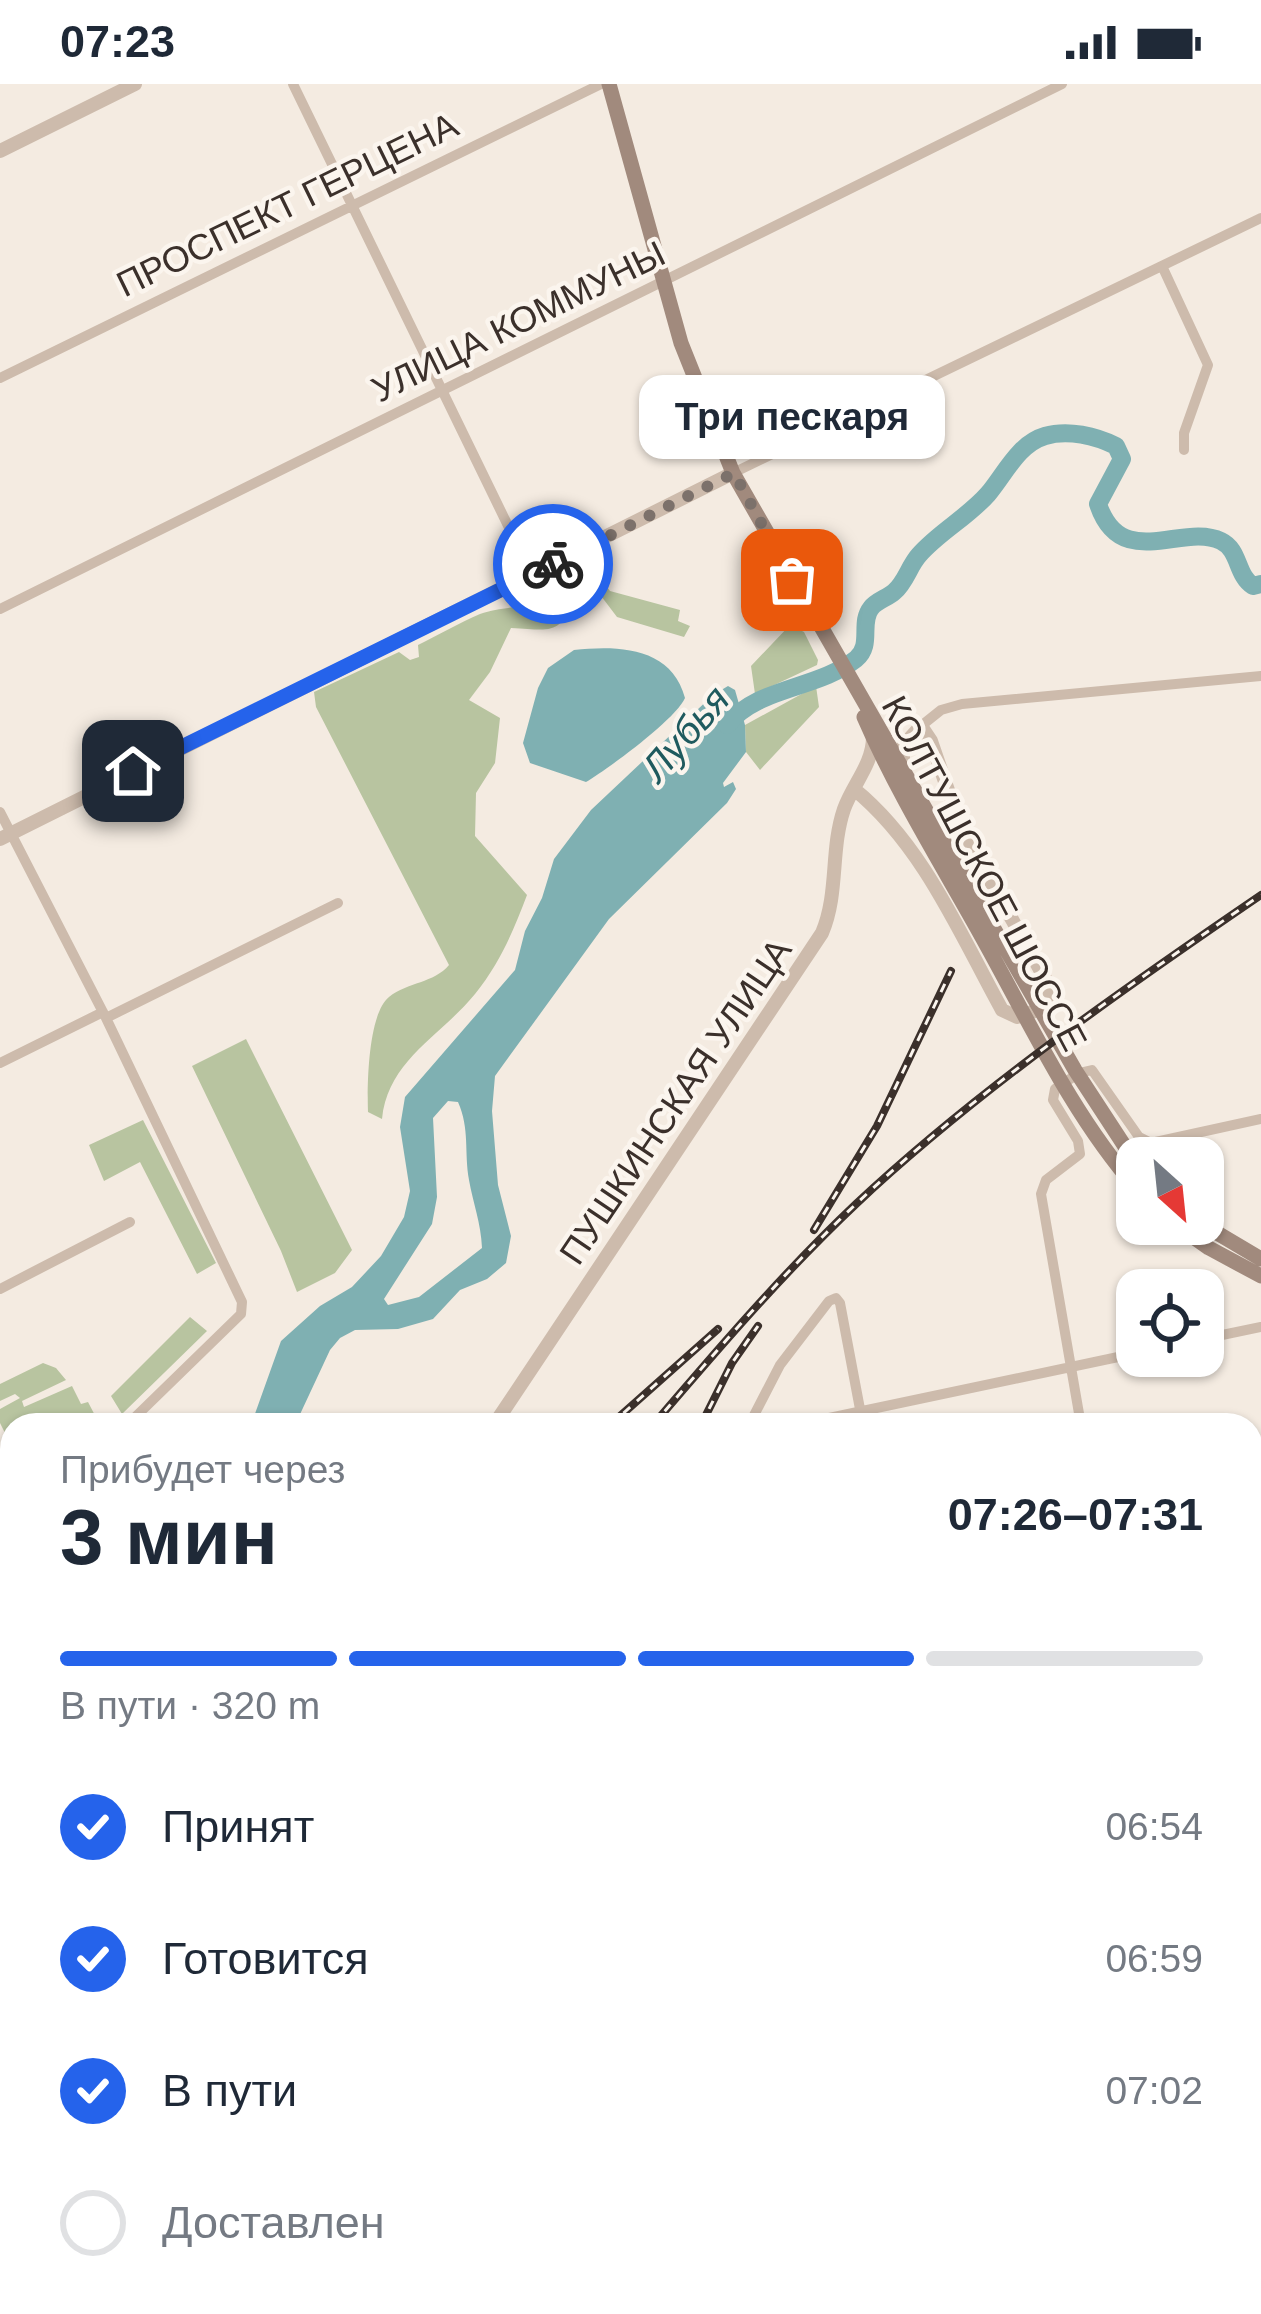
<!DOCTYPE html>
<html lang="ru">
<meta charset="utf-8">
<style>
body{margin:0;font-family:Arial,sans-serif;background:#f2f2f3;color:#1f2937;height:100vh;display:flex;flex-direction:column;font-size:45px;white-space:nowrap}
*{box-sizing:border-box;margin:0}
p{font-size:39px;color:#747a83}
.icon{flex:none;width:66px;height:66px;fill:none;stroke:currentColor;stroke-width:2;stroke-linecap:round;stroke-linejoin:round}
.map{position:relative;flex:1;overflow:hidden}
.details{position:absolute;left:0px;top:1329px;width:1263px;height:903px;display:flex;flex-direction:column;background:#fff;border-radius:36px 36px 0 0;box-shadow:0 3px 9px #0004}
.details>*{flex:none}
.needle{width:78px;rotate:153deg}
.fabs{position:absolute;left:1116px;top:1053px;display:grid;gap:24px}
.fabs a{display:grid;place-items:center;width:108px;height:108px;border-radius:24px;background:#fff;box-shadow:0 3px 9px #0004;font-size:60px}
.pin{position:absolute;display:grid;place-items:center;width:102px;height:102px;color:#fff;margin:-51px;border-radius:24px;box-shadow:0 6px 18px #0006}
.courier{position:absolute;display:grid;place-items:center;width:120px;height:120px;margin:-60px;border:9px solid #2563eb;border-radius:50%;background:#fff;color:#222;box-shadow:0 3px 15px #0007}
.bubble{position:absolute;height:84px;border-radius:24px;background:#fff;box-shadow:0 3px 9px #0004;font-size:39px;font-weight:600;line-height:84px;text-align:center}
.overview em{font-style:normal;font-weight:600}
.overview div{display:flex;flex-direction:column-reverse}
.overview{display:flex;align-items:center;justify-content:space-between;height:204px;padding:0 60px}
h1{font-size:78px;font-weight:600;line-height:90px}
.bar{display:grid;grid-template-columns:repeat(4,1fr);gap:18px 12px;align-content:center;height:144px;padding:0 60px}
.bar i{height:15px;border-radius:9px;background:#e0e1e3}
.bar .active{background:#2563eb}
.bar p{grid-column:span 4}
ol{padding:0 60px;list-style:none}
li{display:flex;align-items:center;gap:36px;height:132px}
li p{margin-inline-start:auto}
li .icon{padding:12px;border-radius:50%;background:#2563eb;color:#fff;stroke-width:4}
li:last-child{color:#747a83}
li i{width:66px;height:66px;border:6px solid #e0e1e3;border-radius:50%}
.status{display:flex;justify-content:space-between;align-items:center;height:84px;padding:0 60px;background:#fff;direction:ltr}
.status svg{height:33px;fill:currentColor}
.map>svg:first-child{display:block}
</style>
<div class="status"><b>07:23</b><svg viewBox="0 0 49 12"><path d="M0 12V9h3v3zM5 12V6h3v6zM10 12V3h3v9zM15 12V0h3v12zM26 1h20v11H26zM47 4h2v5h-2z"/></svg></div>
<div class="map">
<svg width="1261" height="2230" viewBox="0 0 1261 2230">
<rect width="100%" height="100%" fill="#f4ebe1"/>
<path fill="#b8c4a0" d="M551 487 568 517 578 513C557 552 553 546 511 544L490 588 469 616 500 634 495 679 476 709 475 752 527 811C513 848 500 879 475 910 440 953 388 976 382 1035L368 1028C367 1001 368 930 389 913 408 898 434 899 449 881L316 623 314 608 399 568 410 576 419 573 418 561C438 551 459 539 480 530 506 520 531 529 548 502L544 491Z
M604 499 610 507 680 526 678 537 690 542 684 553 617 533 595 504Z
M790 541 804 548 818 576 817 581 755 610 751 582Z
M816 602 819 623 760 686 746 668 745 641Z
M246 955 352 1166 335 1189 297 1208 281 1167 192 982Z
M143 1036 216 1179 197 1190 140 1078 104 1097 89 1061Z
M190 1233 207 1247 122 1330 111 1312Z
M43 1279 56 1284 66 1296 22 1317 24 1323 72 1302 81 1320 88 1318 100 1341H12V1363L0 1339V1325L20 1314 15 1310 0 1317V1300Z
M1251 1955 1261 1963V2189L1251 2181Z"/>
<path fill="#7fb0b2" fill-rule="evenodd" d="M574 566C618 561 672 563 685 614 676 635 608 685 586 698L530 679 523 659 538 604 548 584Z
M728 602 735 606 745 641 746 668 723 699 724 703 733 698 736 705 727 719 609 835 495 992 492 1027 498 1101 511 1152 506 1179 487 1195 460 1206 433 1235 398 1245 355 1246 340 1254 330 1266 295 1341H251L281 1257 320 1222 352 1203 381 1172 404 1133 410 1107 400 1043 405 1013 515 886 525 847 542 814 554 775 591 726 713 611ZM448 1017 458 1018C470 1045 464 1068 469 1096 473 1119 481 1139 482 1164L419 1213 388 1221 384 1215 432 1140 437 1113 433 1034Z"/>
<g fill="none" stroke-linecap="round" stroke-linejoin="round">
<path stroke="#7fb0b2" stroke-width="18" d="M727 641C757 603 818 605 856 575 873 561 859 539 871 524 876 517 887 514 894 508 906 498 909 482 919 471 939 448 968 433 988 410 1005 390 1018 360 1045 352 1068 345 1096 352 1116 362L1122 375 1098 420C1121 489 1183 438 1221 457 1240 466 1236 491 1253 502L1261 500"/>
<path stroke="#cdbbac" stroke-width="10" d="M293 0 532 491
M1162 182 1208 281 1184 349V366
M0 294 601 0
M733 389 1261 134
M0 525 1062 0
M921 642 941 626 962 620 1261 592
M0 728 106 934 242 1218 241 1230 127 1341
M106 934 338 819
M0 979 103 928
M0 1205 130 1138
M1203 1255 1261 1243
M749 1341 780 1281 829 1217 836 1214 840 1219 863 1341
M796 1341 1137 1269
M1081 1341 1041 1110 1046 1096 1080 1070 1078 1057 1053 1016 1055 1005 1079 989 1092 986 1139 1053 1151 1059 1261 1035
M0 1414 12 1416
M1251 1460 1261 1459
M0 1467 12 1455
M1251 1824 1261 1823
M1251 1943 1261 1952
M1251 2192 1261 2200
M546 2220 569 2230
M281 2230 286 2220
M629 2230 633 2220
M850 2230 854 2220
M1066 2230 1070 2220"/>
<path stroke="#cdbbac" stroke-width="14" d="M0 67 135 0
M903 681V662L921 642
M854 705C923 761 960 850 1002 926L1017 933C1035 929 1054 919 1047 898L961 744 931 657 921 642
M0 755 733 389
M494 1341 822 849C839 809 830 766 844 725 853 700 873 680 873 653
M1251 1667 1261 1665
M0 2054 12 2060
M0 2108 12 2080
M409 2230 413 2220"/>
<path stroke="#a18a7d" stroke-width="15" d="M609 0 681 259 733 389 1075 986 1137 1081
M864 633C897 709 942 781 982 853 1030 939 1072 1031 1137 1105
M1175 1140 1209 1164 1261 1192
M1202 1140 1261 1175"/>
<defs>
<path id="rail" d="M814 1146 877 1042 951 887
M610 1341 718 1245
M653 1341C718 1265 783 1189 856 1120 975 1008 1126 903 1261 811
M701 1341 732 1279 758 1242
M164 2230 168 2220
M184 2230 189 2220"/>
</defs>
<use href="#rail" stroke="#3b302b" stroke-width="8"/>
<use href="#rail" stroke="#fbf5ee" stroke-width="3" stroke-dasharray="9" stroke-linecap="butt"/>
</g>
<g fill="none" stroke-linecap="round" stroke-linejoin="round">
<path stroke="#7c716b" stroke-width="12" stroke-dasharray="0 21.6" d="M553 480 734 389 792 496"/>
<path stroke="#2563eb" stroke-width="15" d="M133 687 553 480"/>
</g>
<g text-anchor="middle" stroke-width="9" stroke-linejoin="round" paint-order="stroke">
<g font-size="36" fill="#3b302b" stroke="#fbf5ee">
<text transform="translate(287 120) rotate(-26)" y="13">ПРОСПЕКТ ГЕРЦЕНА</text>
<text transform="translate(518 237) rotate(-26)" y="13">УЛИЦА КОММУНЫ</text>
<text transform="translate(985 789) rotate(62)" y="13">КОЛТУШСКОЕ ШОССЕ</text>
<text transform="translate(675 1017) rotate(-56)" y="13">ПУШКИНСКАЯ УЛИЦА</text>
</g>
<g font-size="39" font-style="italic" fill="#1f5a5e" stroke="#fbf5ee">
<text transform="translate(685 649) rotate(-49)" y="14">Лубья</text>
</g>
</g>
</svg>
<div class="fabs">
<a><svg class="needle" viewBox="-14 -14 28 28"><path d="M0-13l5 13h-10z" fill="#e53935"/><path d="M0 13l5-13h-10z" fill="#747a83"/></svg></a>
<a><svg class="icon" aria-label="locate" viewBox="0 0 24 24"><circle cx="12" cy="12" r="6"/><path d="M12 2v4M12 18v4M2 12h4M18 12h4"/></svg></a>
</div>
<div class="pin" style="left:792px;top:496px;background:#ea580c"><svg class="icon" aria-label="bag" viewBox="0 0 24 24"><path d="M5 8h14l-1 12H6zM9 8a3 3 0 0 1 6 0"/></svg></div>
<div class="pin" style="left:133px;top:687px;background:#1f2937"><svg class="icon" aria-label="home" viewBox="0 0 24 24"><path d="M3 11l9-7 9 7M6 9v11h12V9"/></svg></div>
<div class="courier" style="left:553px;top:480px"><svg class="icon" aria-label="bike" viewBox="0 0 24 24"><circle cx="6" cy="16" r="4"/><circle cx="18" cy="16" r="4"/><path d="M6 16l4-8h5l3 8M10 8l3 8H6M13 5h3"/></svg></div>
<div class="bubble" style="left:639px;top:291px;width:306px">Три пескаря</div>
<section class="details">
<div class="overview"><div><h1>3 мин</h1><p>Прибудет через</p></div><em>07:26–07:31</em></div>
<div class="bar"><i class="active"></i><i class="active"></i><i class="active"></i><i></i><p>В пути · 320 m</p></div>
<ol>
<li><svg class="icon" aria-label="check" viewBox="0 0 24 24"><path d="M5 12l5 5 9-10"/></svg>Принят<p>06:54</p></li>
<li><svg class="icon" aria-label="check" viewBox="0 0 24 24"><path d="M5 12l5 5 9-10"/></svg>Готовится<p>06:59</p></li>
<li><svg class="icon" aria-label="check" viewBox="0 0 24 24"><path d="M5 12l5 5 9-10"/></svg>В пути<p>07:02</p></li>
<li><i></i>Доставлен</li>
</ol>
</section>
</div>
